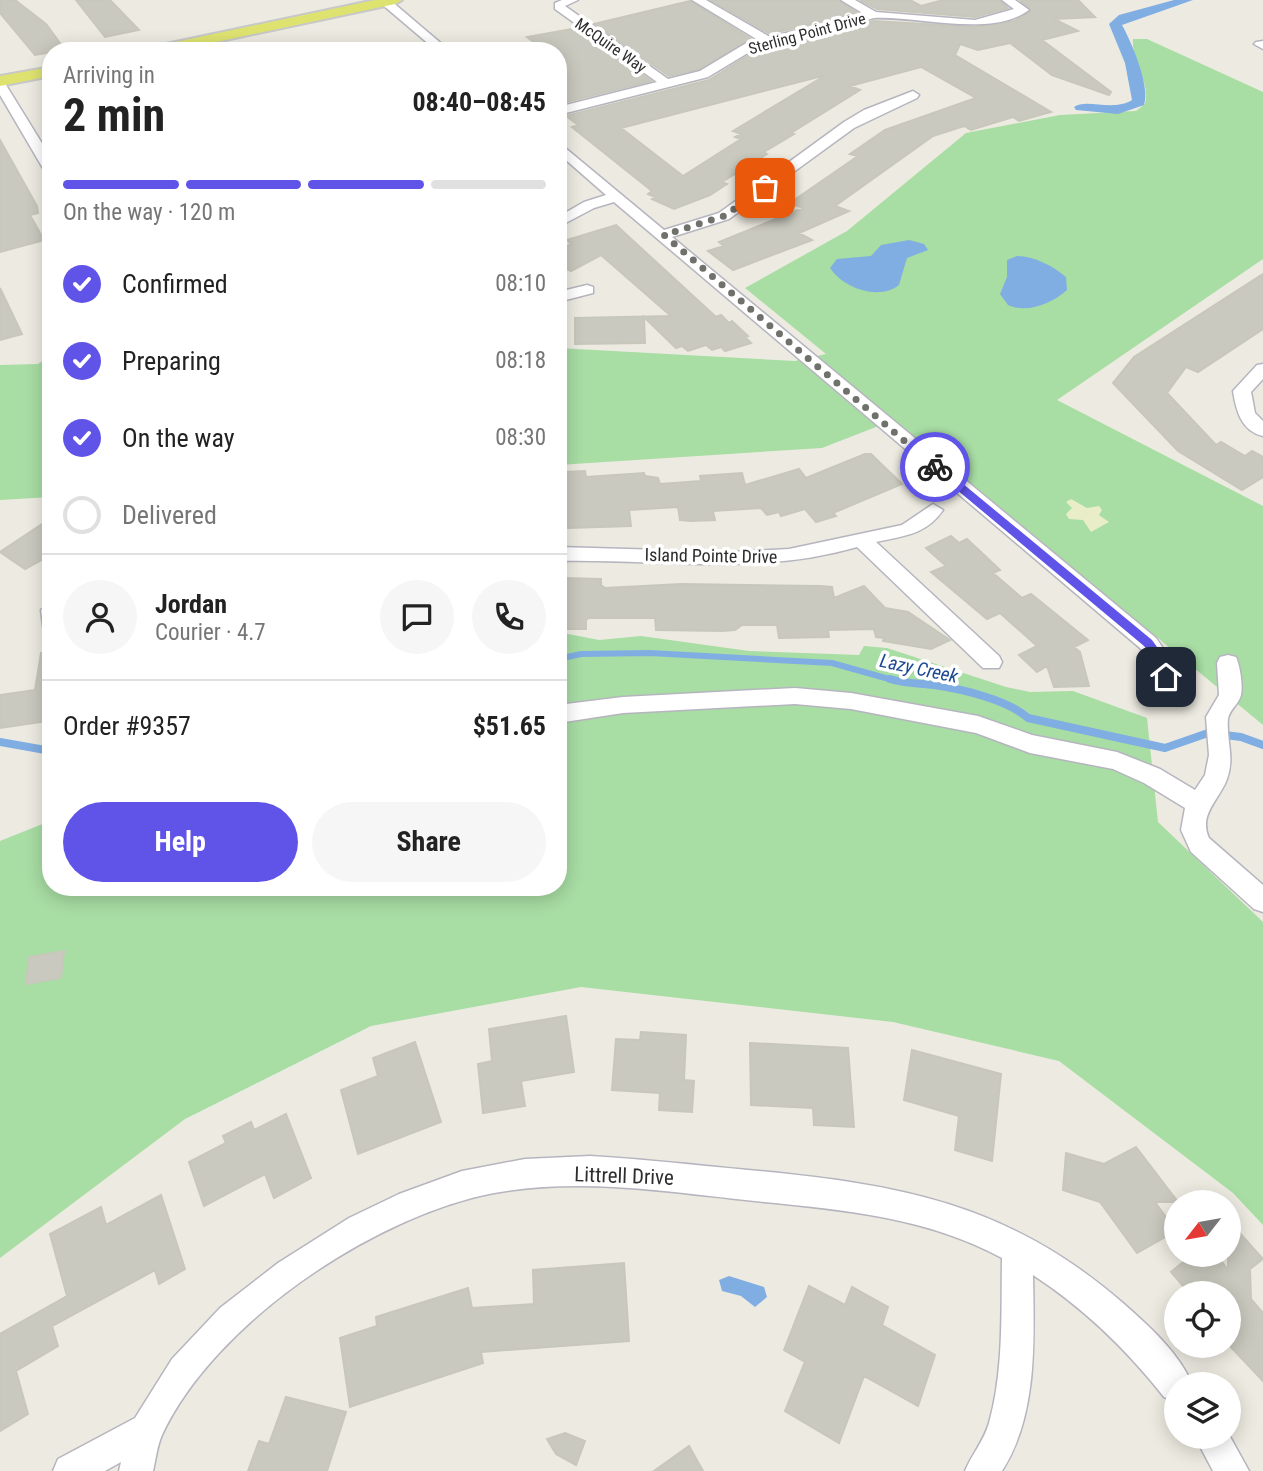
<!DOCTYPE html>
<meta charset="utf-8">
<style>
body{margin:0;font-family:"Roboto Condensed",sans-serif;background:#f6f6f6;color:#222;height:100vh;display:flex;flex-direction:column;font-size:26px;white-space:nowrap}
*{box-sizing:border-box;margin:0}
p{font-size:23px;color:#767676}
.icon{flex:none;width:38px;height:38px;fill:none;stroke:currentColor;stroke-width:2;stroke-linecap:round;stroke-linejoin:round}
.map{position:relative;flex:1;overflow:hidden}
.side{position:absolute;left:42px;top:42px;width:525px;height:854px;display:flex;flex-direction:column;background:#fff;border-radius:28px;box-shadow:0 4px 18px #0003}
.side>*{flex:none}
.needle{width:46px;rotate:239deg}
.fabs{position:absolute;left:1164px;top:1190px;display:grid;gap:14px}
.fabs a{display:grid;place-items:center;width:77px;height:77px;border-radius:50%;background:#fff;box-shadow:0 4px 18px #0003;font-size:35px}
.pin{position:absolute;display:grid;place-items:center;width:60px;height:60px;color:#fff;margin:-30px;border-radius:14px;box-shadow:0 4px 10px #0006}
.courier{position:absolute;display:grid;place-items:center;width:70px;height:70px;margin:-35px;border:5px solid #6054e8;border-radius:50%;background:#fff;color:#222;box-shadow:0 2px 9px #0007}
.overview em{font-style:normal;font-weight:700}
.overview div{display:flex;flex-direction:column-reverse}
.overview{display:flex;align-items:center;justify-content:space-between;height:119px;padding:0 21px}
h1{font-size:46px;font-weight:700;line-height:52px}
.bar{display:grid;grid-template-columns:repeat(4,1fr);gap:10px 7px;align-content:center;height:84px;padding:0 21px}
.bar i{height:9px;border-radius:5px;background:#e0e0e0}
.bar .on{background:#6054e8}
.bar p{grid-column:span 4}
.line{display:flex;align-items:center;gap:18px;padding:0 21px;border-top:2px solid #e0e0e0}
.line div{flex:1}
.round{display:grid;place-items:center;flex:none;width:74px;height:74px;border-radius:37px;background:#f6f6f6}
ol{padding:0 21px;list-style:none}
li{display:flex;align-items:center;gap:21px;height:77px}
li p{margin-inline-start:auto}
li .icon{padding:7px;border-radius:50%;background:#6054e8;color:#fff;stroke-width:4}
li:last-child{color:#767676}
li i{width:38px;height:38px;border:4px solid #e0e0e0;border-radius:50%}
.primary-button{display:flex;gap:14px;margin-top:auto;padding:14px 21px}
.primary-button a{flex:1;height:80px;border-radius:42px;background:#6054e8;color:#fff;font-size:28px;font-weight:700;line-height:80px;text-align:center}
.primary-button a+a{background:#f6f6f6;color:#222}
.map>svg:first-child{display:block}
</style>
<div class="map">
<svg width="1263" height="1471" viewBox="0 0 1263 1471">
<rect width="100%" height="100%" fill="#edebe1"/>
<path fill="#a8dda4" d="M1133 39H1147L1263 92V259L1057 400 1263 506V725L894 420 822 448 558 465V348L795 361 826 354 745 288 847 231 966 133 1060 115 1136 111 1145 104C1151 82 1131 62 1133 39Z
M51 355V497L0 500V365L38 364Z
M558 632 599 640 641 636 749 651 859 655 864 646 887 648 1006 687 1030 692 1073 691 1147 718 1158 822 1263 922V1225L1233 1193 1059 1061 893 1022 581 987 371 1026 185 1119 0 1258V841L50 821 51 817V887H558Z"/>
<path fill="#e9eec8" d="M1071 499 1087 508 1099 506 1102 510 1099 515 1109 522 1091 532 1083 520 1069 519 1066 514 1072 508 1066 502Z"/>
<path fill="#80aee3" d="M909 240 924 244 928 250 907 258 899 285C879 301 843 288 830 268L837 259 871 256 881 245Z
M1017 256C1034 256 1053 266 1066 277L1067 290C1053 303 1027 314 1008 305L1000 294 1007 277V260Z
M729 1276 764 1287 767 1297 755 1307 741 1296 722 1291 719 1280Z"/>
<g fill="none" stroke-linecap="round" stroke-linejoin="round">
<path stroke="#80aee3" stroke-width="6" d="M558 659 581 654 650 653 832 663 896 681"/>
<path stroke="#80aee3" stroke-width="8" d="M890 679C906 684 919 683 934 685 962 689 1008 700 1028 718L1165 748 1208 733 1241 737 1263 745
M0 742 51 751"/>
<path fill="#80aee3" fill-rule="evenodd" d="M1174 0H1193L1122 25C1131 41 1151 87 1144 105L1118 114 1076 110 1074 107C1086 98 1113 112 1132 100L1125 63 1109 24 1119 15Z"/>
</g>
<path fill="#c9c9bf" stroke="#c8c7bb" stroke-width="2" fill-rule="evenodd" d="M0 0H15L46 24 65 50 35 55 0 13Z
M76 0H110L139 30 105 37Z
M711 0H839L857 13 770 34Z
M860 0H910L921 6 943 0H999L1008 8 975 17 877 9Z
M1020 0H1078L1095 17 1054 19 1078 31 1042 40 1111 92 1109 95 1052 75 1010 43 978 50 960 44 955 55 1051 112 1019 121 1013 117 971 130 964 126 933 136 835 206 849 211 799 233 812 240 733 270 708 251 724 246 719 242 803 208 790 203 858 156 850 154 885 130 976 98 921 67 850 86 860 90 791 133 794 134 764 152 767 154 722 182 727 184 710 195 674 209 652 199 655 197 648 194 652 191 572 127 578 125 566 116 709 80 757 50 874 21 975 27 1014 21 1031 11ZM826 75 733 131 741 134 735 137 741 139 683 176 621 128Z
M690 1 751 39 699 69 669 76 594 24Z
M577 28 651 81 558 104V51H546L527 37Z
M0 140 37 206 38 213 30 215 44 240 0 252Z
M616 225 716 317 721 315 729 323 732 321 748 336 745 337 751 343 725 351 721 347 712 350 706 345 688 351 682 346 676 348 644 317 645 343 575 344V318L671 316 601 255 571 271 558 264V251L571 244 567 240Z
M1263 274V329L1198 372 1186 367 1167 393 1216 445 1221 442 1245 456 1252 451 1263 457V477L1242 490 1178 451 1113 383 1134 357Z
M0 288 22 334 0 340Z
M865 454H871L902 484 833 513 836 516 816 522 805 509 781 516 779 512 767 515 761 508 713 511 715 520 691 521 680 520 678 507 629 510 631 526 568 528 563 527 558 505V475H566V472L585 471 586 477 644 473 645 476 658 478 660 484 701 481 700 476 742 473 745 485 799 469 806 478Z
M51 518V555L25 569 0 552Z
M951 536 959 543 967 539 1000 570 993 573 1022 598 1031 594 1088 640 1074 647 1080 652 1089 686 1054 687 1047 666 1037 672 1019 655 1037 646 1000 613 987 619 931 572 946 566 926 548Z
M564 578 601 579V585L605 588 681 584 820 586 832 587 834 598 864 586 885 608 908 612 950 640 931 649 883 641 884 638 876 637 874 629 828 630 829 637 779 638 777 625H742L735 630 722 631 656 630 655 618H589L586 620V629H558V596L564 593Z
M41 653 51 654V710L47 721 0 728V695L35 690Z
M64 951 61 978 26 984 29 957Z
M566 1016 574 1072 521 1081 525 1106 483 1113 478 1064 492 1061 489 1029Z
M641 1032 686 1035 684 1080 694 1081 692 1112 659 1110 660 1093 612 1090 616 1039 640 1040Z
M415 1042 441 1122 358 1154 341 1090 378 1076 373 1058Z
M750 1043 848 1048 854 1127 814 1125 813 1108 751 1105Z
M912 1050 1001 1074 992 1161 955 1150 959 1116 904 1100Z
M286 1114 311 1178 274 1198 265 1174 204 1206 189 1162 226 1143 223 1136 251 1122 254 1130Z
M1136 1147 1178 1202H1155L1176 1231 1137 1253 1100 1202 1063 1190 1066 1153 1104 1164Z
M161 1195 185 1269 159 1284 155 1270 52 1326 58 1346 16 1371 28 1414 0 1431V1334L67 1296 50 1234 101 1207 106 1225Z
M1228 1220 1263 1259 1250 1269 1251 1299 1263 1313V1381L1228 1344V1293H1189L1171 1272 1192 1255H1217L1228 1270Z
M624 1263 629 1341 481 1352 483 1363 350 1407 340 1338 377 1326 376 1317 468 1288 472 1308 534 1304 533 1270Z
M809 1286 845 1305 852 1287 888 1307 882 1325 935 1355 918 1406 864 1376 839 1443 785 1411 805 1362 784 1350Z
M286 1397 346 1412 327 1471H248L259 1441 269 1444Z
M565 1433 585 1441 576 1465 556 1454 547 1439Z
M689 1446 703 1471H654Z"/>
<g fill="none" stroke-linecap="round" stroke-linejoin="round">
<defs>
<path id="minor" d="M377 0H390L450 51H437Z
M562 0H578L565 6 668 79 700 71 748 42 758 40 692 0H706L770 37 864 14 841 0H855L876 12 975 20 1014 9 1002 0H1015L1029 10C991 38 919 16 874 18L756 48 708 77 558 115V107L657 82 555 9V3Z
M1263 41V49L1254 44 1256 42Z
M0 81 6 85 51 158V174L44 170 0 95Z
M913 91 919 95 917 98 854 128 729 219 672 237 1156 638 1172 661 1177 677 1174 683H1158L1151 663 1140 648 614 202 594 208 558 227V217L584 202 606 195 558 153V142L664 230 719 213 844 122 864 110Z
M587 285 593 287V293L558 302V292Z
M1263 364V379L1251 392 1255 413 1263 421V436C1241 431 1236 410 1233 391L1257 365Z
M933 504 943 510C926 535 903 536 876 542L999 656 1002 662 999 668H983L857 547C758 576 660 559 558 561V547L732 552 789 549 902 525Z
M51 603V635L44 633 41 610Z
M1228 655 1236 657C1240 666 1243 685 1241 695 1239 704 1229 710 1228 719 1226 740 1235 757 1227 779 1220 799 1198 814 1209 838L1263 885V912L1254 909 1191 852 1181 830 1185 808 1144 783 1113 769 1030 753 976 733 851 709 795 704 623 713 558 723V705L623 697 795 688 851 693 978 716 1032 735 1117 752 1160 769 1195 790 1205 775 1209 755 1206 717 1219 695 1217 663 1220 657Z
M590 1156C643 1159 695 1165 748 1170 897 1184 1007 1202 1124 1304 1149 1326 1179 1353 1192 1384H1176V1402L1164 1397C1126 1349 1085 1309 1033 1275 1034 1340 1038 1415 1002 1471H965C972 1454 984 1441 989 1423 1004 1370 1001 1312 1002 1258 919 1213 828 1209 736 1199 656 1190 575 1178 494 1193 374 1216 214 1323 162 1435 157 1446 156 1459 153 1471H119L121 1462 105 1471H53L58 1459 135 1418 172 1359 220 1308 278 1263 349 1218 399 1194 462 1171 525 1159Z
M1228 1433 1249 1471H1213L1195 1437H1228Z"/>
<path id="major" d="M375 0H402L395 4 174 51H145L152 47Z
M51 67V76L0 86V76Z"/>
</defs>
<use href="#minor" stroke="#b6b5bf" stroke-width="3"/>
<use href="#major" stroke="#c8c8c8" stroke-width="4"/>
<use href="#minor" fill="#fff" fill-rule="evenodd"/>
<use href="#major" fill="#dee370" fill-rule="evenodd"/>
</g>
<path fill="#6054e8" d="M932 464H939L1152 640 1167 661 1170 680H1162L1156 662 1144 646 932 469Z"/>
<g fill="none" stroke-linecap="round" stroke-linejoin="round">
<path stroke="#70706c" stroke-width="7" stroke-dasharray="0 12.6" d="M765 188 724 216 664 235 935 467"/>
</g>
<g text-anchor="middle" stroke-width="7" stroke-linejoin="round" paint-order="stroke">
<g font-size="16" fill="#2d2d2d" stroke="#fff">
<text transform="translate(807 33) rotate(-15)" y="6">Sterling Point Drive</text>
<text transform="translate(611 45) rotate(35)" y="6">McQuire Way</text>
</g>
<g font-size="18" fill="#2d2d2d" stroke="#fff">
<text transform="translate(711 556) rotate(1)" y="6">Island Pointe Drive</text>
</g>
<g font-size="19" font-style="italic" fill="#1c4992" stroke="#fff">
<text transform="translate(919 668) rotate(12)" y="7">Lazy Creek</text>
</g>
<g font-size="21" fill="#2d2d2d" stroke="#fff">
<text transform="translate(624 1176) rotate(2)" y="7">Littrell Drive</text>
</g>
</g>
</svg>
<div class="fabs">
<a><svg class="needle" viewBox="-14 -14 28 28"><path d="M0-13l5 13h-10z" fill="#e53935"/><path d="M0 13l5-13h-10z" fill="#767676"/></svg></a>
<a><svg class="icon" aria-label="locate" viewBox="0 0 24 24"><circle cx="12" cy="12" r="6"/><path d="M12 2v4M12 18v4M2 12h4M18 12h4"/></svg></a>
<a><svg class="icon" aria-label="layers" viewBox="0 0 24 24"><path d="M12 4l9 5-9 5-9-5zM3 14l9 5 9-5"/></svg></a>
</div>
<div class="pin" style="left:765px;top:188px;background:#ea580c"><svg class="icon" aria-label="bag" viewBox="0 0 24 24"><path d="M5 8h14l-1 12H6zM9 8a3 3 0 0 1 6 0"/></svg></div>
<div class="pin" style="left:1166px;top:677px;background:#1f2937"><svg class="icon" aria-label="home" viewBox="0 0 24 24"><path d="M3 11l9-7 9 7M6 9v11h12V9"/></svg></div>
<div class="courier" style="left:935px;top:467px"><svg class="icon" aria-label="bike" viewBox="0 0 24 24"><circle cx="6" cy="16" r="4"/><circle cx="18" cy="16" r="4"/><path d="M6 16l4-8h5l3 8M10 8l3 8H6M13 5h3"/></svg></div>
<section class="side">
<div class="overview"><div><h1>2 min</h1><p>Arriving in</p></div><em>08:40–08:45</em></div>
<div class="bar"><i class="on"></i><i class="on"></i><i class="on"></i><i></i><p>On the way · 120 m</p></div>
<ol>
<li><svg class="icon" aria-label="check" viewBox="0 0 24 24"><path d="M5 12l5 5 9-10"/></svg>Confirmed<p>08:10</p></li>
<li><svg class="icon" aria-label="check" viewBox="0 0 24 24"><path d="M5 12l5 5 9-10"/></svg>Preparing<p>08:18</p></li>
<li><svg class="icon" aria-label="check" viewBox="0 0 24 24"><path d="M5 12l5 5 9-10"/></svg>On the way<p>08:30</p></li>
<li><i></i>Delivered</li>
</ol>
<div class="line" style="height:126px"><a class="round"><svg class="icon" aria-label="person" viewBox="0 0 24 24"><circle cx="12" cy="8" r="4"/><path d="M4 21q1-7 8-7t8 7"/></svg></a><div><b>Jordan</b><p>Courier · 4.7</p></div><a class="round"><svg class="icon" aria-label="chat" viewBox="0 0 24 24"><path d="M4 5h16v11H9l-5 4z"/></svg></a><a class="round"><svg class="icon" aria-label="phone" viewBox="0 0 24 24"><path d="M5 4h4l2 5-3 2q2 4 5 5l2-3 5 2v4C11 20 4 13 5 4z"/></svg></a></div>
<div class="line" style="height:91px"><div>Order #9357</div><b>$51.65</b></div>
<div class="primary-button"><a>Help</a><a>Share</a></div>
</section>
</div>
